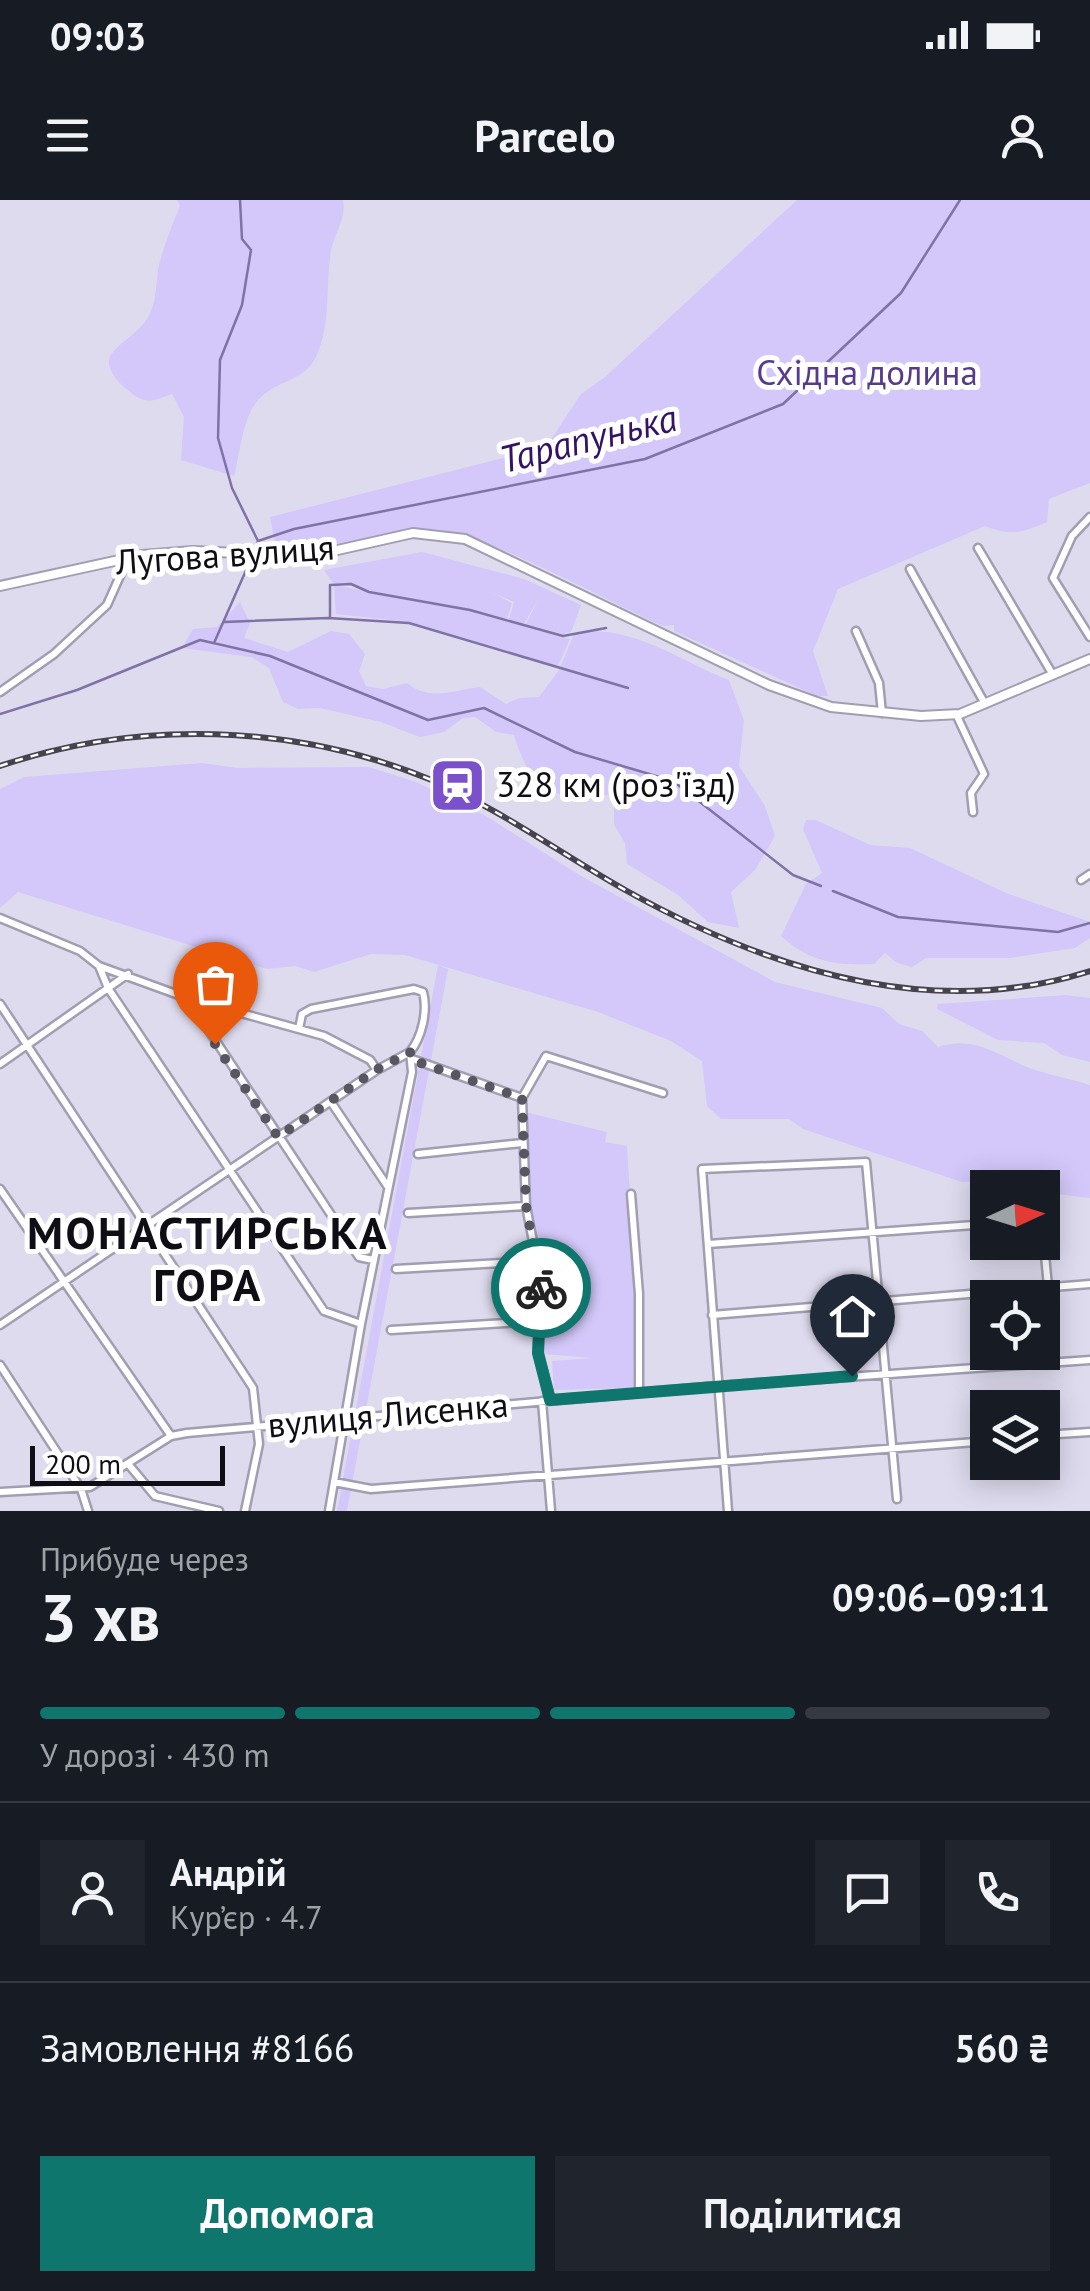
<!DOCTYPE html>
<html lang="uk">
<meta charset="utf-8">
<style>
body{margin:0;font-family:"PT Sans",sans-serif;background:#20242c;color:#f1f3f6;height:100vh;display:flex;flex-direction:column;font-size:38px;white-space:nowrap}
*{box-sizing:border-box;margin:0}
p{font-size:32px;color:#9ea1a6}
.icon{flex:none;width:55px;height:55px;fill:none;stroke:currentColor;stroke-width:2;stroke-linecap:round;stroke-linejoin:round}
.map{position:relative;height:1311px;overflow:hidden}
.sheet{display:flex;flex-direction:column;background:#171b24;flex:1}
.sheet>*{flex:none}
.needle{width:65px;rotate:86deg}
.buttons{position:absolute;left:970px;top:970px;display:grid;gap:20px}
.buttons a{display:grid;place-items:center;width:90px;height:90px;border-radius:0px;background:#171b24;box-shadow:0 5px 25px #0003;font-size:50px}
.scale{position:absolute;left:30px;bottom:25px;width:195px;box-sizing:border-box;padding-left:10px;border:5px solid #100e15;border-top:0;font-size:28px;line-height:35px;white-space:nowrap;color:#100e15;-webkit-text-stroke:8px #fff;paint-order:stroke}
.pin{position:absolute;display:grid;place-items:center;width:85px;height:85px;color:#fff;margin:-102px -42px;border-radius:50% 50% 50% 0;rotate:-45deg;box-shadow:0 0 10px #0007}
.pin .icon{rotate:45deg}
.courier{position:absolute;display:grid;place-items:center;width:100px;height:100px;margin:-50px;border:8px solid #0f766e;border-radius:50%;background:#fff;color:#222;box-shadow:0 2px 12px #0007}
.overview em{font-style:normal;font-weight:600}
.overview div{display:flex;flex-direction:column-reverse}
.overview{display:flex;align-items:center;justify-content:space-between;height:170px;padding:0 40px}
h1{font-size:65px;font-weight:600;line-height:75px}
.bar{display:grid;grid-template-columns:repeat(4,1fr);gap:15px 10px;align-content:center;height:120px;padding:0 40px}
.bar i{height:12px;border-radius:8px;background:#363941}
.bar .current{background:#0f766e}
.bar p{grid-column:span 4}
.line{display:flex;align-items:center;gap:25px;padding:0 40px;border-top:2px solid #363941}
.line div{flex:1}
.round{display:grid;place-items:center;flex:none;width:105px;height:105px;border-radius:0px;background:#20242c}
.button{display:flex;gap:20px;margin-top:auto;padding:20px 40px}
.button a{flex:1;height:115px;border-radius:0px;background:#0f766e;color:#fff;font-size:40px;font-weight:600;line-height:115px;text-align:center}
.button a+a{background:#20242c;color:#f1f3f6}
.status{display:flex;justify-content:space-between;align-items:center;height:70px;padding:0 50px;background:#171b24;direction:ltr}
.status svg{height:28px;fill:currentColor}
header{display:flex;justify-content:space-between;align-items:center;height:130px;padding:0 40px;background:#171b24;font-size:45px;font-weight:600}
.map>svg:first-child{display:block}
</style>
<div class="status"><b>09:03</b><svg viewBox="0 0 49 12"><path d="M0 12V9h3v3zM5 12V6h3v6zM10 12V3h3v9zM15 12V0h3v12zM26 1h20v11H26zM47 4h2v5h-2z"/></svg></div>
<header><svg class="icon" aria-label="menu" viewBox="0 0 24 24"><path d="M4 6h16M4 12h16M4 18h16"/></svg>Parcelo<svg class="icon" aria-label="person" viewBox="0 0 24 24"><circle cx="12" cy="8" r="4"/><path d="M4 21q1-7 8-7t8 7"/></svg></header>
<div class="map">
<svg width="1090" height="1311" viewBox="0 0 1090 1311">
<rect width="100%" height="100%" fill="#dfdbef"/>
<path fill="#d3c8f9" d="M177 0H343C347 18 334 34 331 51 325 87 332 122 316 157 304 181 279 180 261 197 242 215 241 251 234 276L181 260 184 217 172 194C153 201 146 205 130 192 78 149 137 147 151 111 157 97 156 79 159 65 164 45 172 25 180 6Z
M797 0H1090V283L1049 299 1047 322C1022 333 1010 336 985 326L838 389 813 451 828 496H817L674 431V425L663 426C608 402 482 330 429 329 377 329 329 354 277 352L270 317 546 247 581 194 605 177Z
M422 352 524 379 581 405 571 432 563 434 526 424 539 398 524 424 509 419 514 402 491 392 512 403 507 419 370 391 352 383H333L324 370Z
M334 385 469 411 570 439 558 466 410 422 336 414Z
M240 402 250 423 244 438 288 452 331 431 349 434 365 454 359 471 366 486 383 489 407 483C430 502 453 490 480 487L506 504 519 498 539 497 559 470 574 434C625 420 682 462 729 480L744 520 739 566 765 606 775 636 755 670 731 692 739 728 708 722 678 695 627 664 625 643 614 625V594C555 603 531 592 514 535L496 532 475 517 463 518 444 532 420 537 381 522 320 508 298 509 283 502 269 468 251 457 182 448 193 429 217 427Z
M202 563 237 568 369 567 416 582 486 616 581 676 775 782 882 808 899 824 922 831 938 847C976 834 1001 858 1035 870 1053 876 1072 879 1090 885V998L1057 994 1019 981 962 982 803 929 789 919H721L707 906 702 861 671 841 598 812 405 755 371 754 314 772 295 766 267 769 18 692 0 708V589L24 577Z
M806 620H816L870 645 910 648 1006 693 1090 722V738L1075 748 1010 758H926L912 767 897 763 885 753 874 764C837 766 809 762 781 736L806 684 822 673 803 629Z
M438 765 448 769 347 1311H337Z
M1066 795 1090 798V862L1062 855 1044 843 998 840 937 809 938 804Z
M525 912 607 932 605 942 627 946 636 1089 633 1188 554 1190 552 1161 593 1158 543 1154 545 1099 529 1005Z"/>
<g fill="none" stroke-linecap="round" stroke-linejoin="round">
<path stroke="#7f72a5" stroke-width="2.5" d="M240 0 242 39 251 50 242 105 220 160 218 238 232 288 258 341
M255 348 258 341 294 329 645 259 783 204 901 93 960 0
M330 418V385L351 384 369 392 470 410 563 436 606 428
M224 422 328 418 409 423 628 488
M214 443 251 359
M0 514 77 490 200 440 270 456 428 520 484 508 575 552 673 581 793 675 821 686
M833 691 898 717 1058 732 1090 723"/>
<defs>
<path id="minor" d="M1090 317 1072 336 1053 378 1090 437
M978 348 1053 475
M910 369 985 504
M856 431 879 483 882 513
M0 492 54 454 107 405 128 358
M956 514 984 574 971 593 973 612
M1081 680 1090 674
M0 718 80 751 99 766 187 798 324 836 370 860 377 870
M99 766 108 788 324 1111 361 1124
M188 799 359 1057 373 1060
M0 804 253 1188 259 1244 245 1311
M299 829 302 814 311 809 414 789 423 792C428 811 422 837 410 852
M412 859 522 898 546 856 663 893
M0 864 128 774
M522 898 526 1006 541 1082 538 1153 551 1200
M331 902 388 987
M418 954 522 943
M0 989 171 1236
M631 994 639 1094V1192
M408 1013 526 1006
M1042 1023 1055 1161
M708 1044 988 1024
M396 1069 537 1061
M712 1115 1090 1084
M0 1125 377 870 410 852
M391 1130 537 1121
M0 1165 81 1289 88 1311
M542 1201 551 1311
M1042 1235 1090 1232
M129 1265 155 1296 219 1311
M334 1282 371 1289 988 1241
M0 1292 90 1287 171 1236 187 1233 718 1186 1090 1160
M329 1311 361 1124 412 872 410 852
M728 1311 702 969 866 962 897 1299"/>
<path id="tertiary" d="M0 386 142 355 193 351 311 356 413 333 465 339 769 485 831 507 921 516 960 514 1090 459"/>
</defs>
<use href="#minor" stroke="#a29eb1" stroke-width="11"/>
<use href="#tertiary" stroke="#a29eb1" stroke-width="12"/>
<use href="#minor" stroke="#fff" stroke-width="6"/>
<use href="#tertiary" stroke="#fff" stroke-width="8"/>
<defs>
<path id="rail" d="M0 566C138 519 295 524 429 579 499 608 561 654 627 691 767 769 930 822 1090 771"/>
</defs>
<use href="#rail" stroke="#46434e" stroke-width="6"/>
<use href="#rail" stroke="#fff" stroke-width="2.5" stroke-dasharray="8" stroke-linecap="butt"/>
</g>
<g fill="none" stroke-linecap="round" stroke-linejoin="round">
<path stroke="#585661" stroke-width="10" stroke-dasharray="0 18" d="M215 844 278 937 376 870 410 852 412 860 522 898 526 1006 541 1088"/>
<path stroke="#0f766e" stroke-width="12" d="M541 1088 538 1153 550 1200 852 1176"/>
</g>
<defs>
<symbol id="station-square" viewBox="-11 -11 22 22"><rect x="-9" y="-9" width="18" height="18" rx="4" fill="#7a51ca" stroke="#fff"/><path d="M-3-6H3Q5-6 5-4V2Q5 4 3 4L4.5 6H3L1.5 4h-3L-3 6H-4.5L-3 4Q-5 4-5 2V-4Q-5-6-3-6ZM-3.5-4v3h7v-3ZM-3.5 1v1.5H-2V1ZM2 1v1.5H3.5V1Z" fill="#fff"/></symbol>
</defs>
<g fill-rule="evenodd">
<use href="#station-square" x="426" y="554" width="63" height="63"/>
</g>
<g text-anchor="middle" stroke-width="10" stroke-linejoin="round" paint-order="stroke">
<g font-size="35" fill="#563b8c" stroke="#fff">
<text x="867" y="185">Східна долина</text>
</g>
<g font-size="35" fill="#100e15" stroke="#fff">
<text transform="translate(225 355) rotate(-4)" y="12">Лугова вулиця</text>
<text transform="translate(388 1215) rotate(-5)" y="12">вулиця Лисенка</text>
</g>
<g font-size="35" fill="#100e15" stroke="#fff" text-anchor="start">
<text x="496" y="597">328 км (роз'їзд)</text>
</g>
<g font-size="38" font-style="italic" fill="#341364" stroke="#fff">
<text transform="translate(588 239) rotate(-14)" y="13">Тарапунька</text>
</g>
<g font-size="45" font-weight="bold" letter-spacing="2.5" fill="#100e15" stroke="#fff">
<text x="208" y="1049">МОНАСТИРСЬКА<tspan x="208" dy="52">ГОРА</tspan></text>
</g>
</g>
</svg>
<div class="buttons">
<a><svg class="needle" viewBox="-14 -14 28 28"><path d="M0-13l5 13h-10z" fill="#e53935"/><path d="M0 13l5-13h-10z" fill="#9ea1a6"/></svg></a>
<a><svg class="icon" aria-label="locate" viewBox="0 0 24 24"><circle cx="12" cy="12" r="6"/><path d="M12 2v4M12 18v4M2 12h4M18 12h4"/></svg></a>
<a><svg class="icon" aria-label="layers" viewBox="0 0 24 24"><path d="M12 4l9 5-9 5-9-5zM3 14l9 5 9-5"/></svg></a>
</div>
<div class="scale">200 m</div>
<div class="pin" style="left:215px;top:844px;background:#ea580c"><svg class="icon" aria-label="bag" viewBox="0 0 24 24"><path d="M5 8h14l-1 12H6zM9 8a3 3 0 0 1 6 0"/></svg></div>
<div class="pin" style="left:852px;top:1176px;background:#1f2937"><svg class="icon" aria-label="home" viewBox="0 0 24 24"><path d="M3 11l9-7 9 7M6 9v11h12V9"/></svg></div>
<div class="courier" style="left:541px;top:1088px"><svg class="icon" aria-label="bike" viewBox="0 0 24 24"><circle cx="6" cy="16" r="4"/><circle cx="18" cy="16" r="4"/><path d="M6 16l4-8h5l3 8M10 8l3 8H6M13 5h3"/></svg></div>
</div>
<section class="sheet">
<div class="overview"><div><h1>3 хв</h1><p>Прибуде через</p></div><em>09:06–09:11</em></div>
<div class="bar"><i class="current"></i><i class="current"></i><i class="current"></i><i></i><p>У дорозі · 430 m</p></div>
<div class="line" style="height:180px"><a class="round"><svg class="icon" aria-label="person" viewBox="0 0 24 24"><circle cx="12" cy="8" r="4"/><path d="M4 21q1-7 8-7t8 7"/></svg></a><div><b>Андрій</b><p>Кур’єр · 4.7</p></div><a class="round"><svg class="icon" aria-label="chat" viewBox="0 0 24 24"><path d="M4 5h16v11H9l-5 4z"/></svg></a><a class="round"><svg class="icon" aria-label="phone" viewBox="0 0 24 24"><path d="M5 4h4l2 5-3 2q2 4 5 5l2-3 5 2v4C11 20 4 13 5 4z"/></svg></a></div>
<div class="line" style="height:130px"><div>Замовлення #8166</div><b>560 ₴</b></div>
<div class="button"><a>Допомога</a><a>Поділитися</a></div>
</section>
